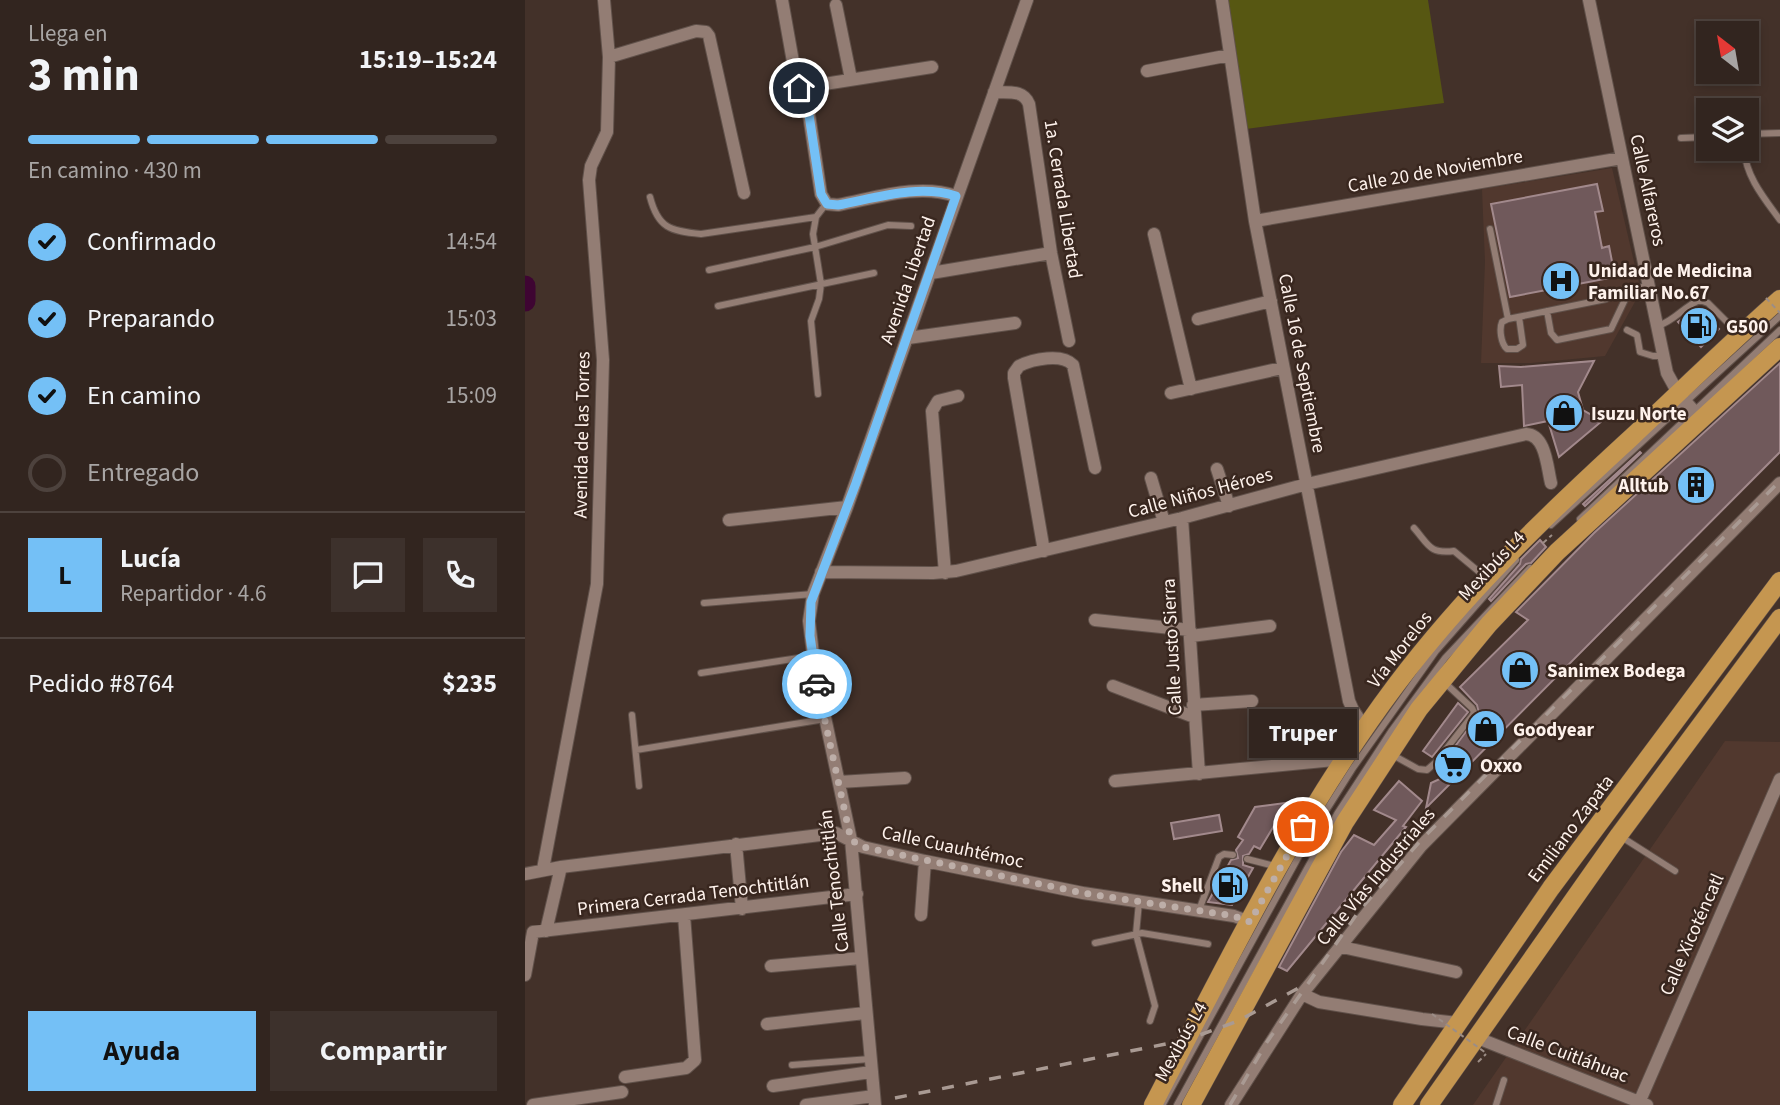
<!DOCTYPE html>
<html lang="es">
<meta charset="utf-8">
<style>
body{margin:0;font-family:"Source Sans 3",sans-serif;background:#3d312c;color:#f1f3f6;height:100vh;display:flex;flex-direction:column;font-size:26px;white-space:nowrap}
*{box-sizing:border-box;margin:0}
p{font-size:23px;color:#a8a5a4}
.icon{flex:none;width:38px;height:38px;fill:none;stroke:currentColor;stroke-width:2;stroke-linecap:round;stroke-linejoin:round}
.map{position:relative;flex:1;overflow:hidden}
.details{display:flex;flex-direction:column;background:#32251f;width:525px}
.details>*{flex:none}
.needle{width:46px;rotate:329deg}
.fabs{position:absolute;left:1171px;top:21px;display:grid;gap:14px}
.fabs a{display:grid;place-items:center;width:63px;height:63px;border-radius:0px;background:#32251f;box-shadow:0 4px 10px #0003,0 0 0 2px #4d423d;font-size:35px}
.pin{position:absolute;display:grid;place-items:center;width:60px;height:60px;color:#fff;margin:-30px;border:4px solid #fff;border-radius:50%;box-shadow:0 2px 7px #0007}
.courier{position:absolute;display:grid;place-items:center;width:70px;height:70px;margin:-35px;border:5px solid #74c0f6;border-radius:50%;background:#fff;color:#222;box-shadow:0 2px 9px #0007}
.bubble{position:absolute;height:49px;border-radius:0px;background:#32251f;box-shadow:0 4px 10px #0003,0 0 0 2px #4d423d;font-size:23px;font-weight:700;line-height:49px;text-align:center}
.summary em{font-style:normal;font-weight:700}
.summary div{display:flex;flex-direction:column-reverse}
.summary{display:flex;align-items:center;justify-content:space-between;height:119px;padding:0 28px}
h1{font-size:46px;font-weight:700;line-height:52px}
.bar{display:grid;grid-template-columns:repeat(4,1fr);gap:10px 7px;align-content:center;height:84px;padding:0 28px}
.bar i{height:9px;border-radius:5px;background:#4d423d}
.bar .current{background:#74c0f6}
.bar p{grid-column:span 4}
.line{display:flex;align-items:center;gap:18px;padding:0 28px;border-top:2px solid #4d423d}
.line div{flex:1}
.round{display:grid;place-items:center;flex:none;width:74px;height:74px;border-radius:0px;background:#3d312c}
ol{padding:0 28px;list-style:none}
li{display:flex;align-items:center;gap:21px;height:77px}
li p{margin-inline-start:auto}
li .icon{padding:7px;border-radius:50%;background:#74c0f6;color:#111;stroke-width:4}
li:last-child{color:#a8a5a4}
li i{width:38px;height:38px;border:4px solid #4d423d;border-radius:50%}
.primary-button{display:flex;gap:14px;margin-top:auto;padding:14px 28px}
.primary-button a{flex:1;height:80px;border-radius:0px;background:#74c0f6;color:#111;font-size:28px;font-weight:700;line-height:80px;text-align:center}
.primary-button a+a{background:#3d312c;color:#f1f3f6}
main{display:flex;flex:1;min-height:0}
.map>svg:first-child{display:block}
</style>
<main>
<section class="details">
<div class="summary"><div><h1>3 min</h1><p>Llega en</p></div><em>15:19–15:24</em></div>
<div class="bar"><i class="current"></i><i class="current"></i><i class="current"></i><i></i><p>En camino · 430 m</p></div>
<ol>
<li><svg class="icon" aria-label="check" viewBox="0 0 24 24"><path d="M5 12l5 5 9-10"/></svg>Confirmado<p>14:54</p></li>
<li><svg class="icon" aria-label="check" viewBox="0 0 24 24"><path d="M5 12l5 5 9-10"/></svg>Preparando<p>15:03</p></li>
<li><svg class="icon" aria-label="check" viewBox="0 0 24 24"><path d="M5 12l5 5 9-10"/></svg>En camino<p>15:09</p></li>
<li><i></i>Entregado</li>
</ol>
<div class="line" style="height:126px"><b class="round" style="background:#74c0f6;color:#111">L</b><div><b>Lucía</b><p>Repartidor · 4.6</p></div><a class="round"><svg class="icon" aria-label="chat" viewBox="0 0 24 24"><path d="M4 5h16v11H9l-5 4z"/></svg></a><a class="round"><svg class="icon" aria-label="phone" viewBox="0 0 24 24"><path d="M5 4h4l2 5-3 2q2 4 5 5l2-3 5 2v4C11 20 4 13 5 4z"/></svg></a></div>
<div class="line" style="height:91px"><div>Pedido #8764</div><b>$235</b></div>
<div class="primary-button"><a>Ayuda</a><a>Compartir</a></div>
</section>
<div class="map">
<svg width="1255" height="1105" viewBox="0 0 1255 1105">
<rect width="100%" height="100%" fill="#433129"/>
<path fill="#51382e" d="M1087 168 1118 300H1111L1080 356 1006 363H956L960 262 957 189Z
M1200 741 1255 742V1105H948Z"/>
<path fill="#575712" d="M700 0H903L919 103 721 129Z"/>
<g fill="none" stroke-linecap="round" stroke-linejoin="round">
<path stroke="#3e0532" stroke-width="21" d="M0 286V301"/>
</g>
<path fill="#70595b" stroke="#a2898c" stroke-width="2" d="M1072 184 1078 211 1070 212 1077 248 1084 246 1090 277 985 297 966 204Z
M1173 307 1194 329 1176 347 1153 322Z
M1069 361 1053 392 1058 410 1077 421 1034 457 1023 421 999 426 997 385 976 387 974 366 996 367Z
M1255 363V452L901 808 906 783 919 777 915 770 919 766 917 764 954 714 952 705 935 687 1003 620 991 612 1069 533Z
M1115 452 1116 453 1060 506 1058 504Z
M1015 540 1021 547 1006 563 1001 564 966 601 964 599 995 564 996 559Z
M933 703 943 712 907 757 898 751Z
M874 781 897 801 878 826 881 827 762 971 754 967 816 852 829 835 849 845 871 820 849 810Z
M768 802 760 817 756 814 735 849 729 846 724 854 718 856V865L728 868 707 905 683 902 706 860 713 858 711 850 718 840 713 837 730 807Z
M694 815 697 831 649 839 646 823Z"/>
<g fill="none" stroke-linecap="round" stroke-linejoin="round">
<defs>
<path id="lane" d="M1222 134 1255 133
M1156 138 1183 137
M1219 149C1221 177 1239 198 1255 220
M125 197C133 228 145 231 176 234L291 217 301 204
M291 217 288 234 296 284 294 299 286 321 293 394
M965 229 983 319 977 322C974 329 976 344 982 349H992L998 345 994 317
M184 270 290 247 363 225 386 226
M193 306 349 273
M1022 311 1026 333 1032 340 1086 329 1105 289
M983 319 1081 299 1097 291 1123 286
M1133 326C1151 320 1159 306 1175 300L1183 303 1214 334
M1102 330 1112 335 1115 352 1128 356H1138
M1055 519 1255 330
M1026 525 1255 316
M889 528C904 545 904 554 929 551L959 576
M179 603 288 594
M176 673 287 656
M107 715 114 786
M111 750 300 719
M866 754 893 769 902 770 911 762 947 716 949 712 947 708 918 681
M1095 836 1150 871
M722 859 753 867
M614 902 611 934 630 1006 625 1021
M674 910 694 857 699 854 708 855
M570 943 617 933 683 944
M267 1065 345 1059
M638 1104 785 836 828 768 911 651 991 560
M652 1105 812 814 867 730 920 658 1005 568
M971 1105 979 1080"/>
<path id="street" d="M257 0 270 73 284 115 296 194 302 204 313 205C351 198 393 183 431 196
M697 0 730 221 824 701 828 710 840 728
M1064 0 1142 373 1153 393 1176 419
M311 5 326 79
M84 57 171 31 181 32 184 36 219 193
M622 71 705 55
M274 88 407 67
M469 92C483 93 498 89 504 104L526 253 544 341
M730 221 1097 158
M629 234 666 389
M406 273 526 253
M673 319 746 301
M383 338 490 323
M646 393 757 368
M692 469 704 506
M626 478 639 522
M657 518 674 774
M204 520 322 507
M519 551 489 378V373L494 366C508 359 537 353 548 365L570 468
M296 572 408 573 431 571 657 518 782 484 1001 434C1021 435 1022 467 1026 483
M420 573 407 411 413 401 433 396
M570 620 665 630
M666 636 745 626
M588 686 669 717
M668 705 727 701
M590 781 819 759
M314 782 380 778
M211 844 217 909
M18 869 72 584 78 360 64 180 66 166 82 132 84 57 79 0
M0 874 36 867 311 833 338 847 400 861 558 893 709 916 725 922
M396 915 400 861
M21 931 36 867
M8 932 332 894
M817 947 931 972
M246 966 336 958
M0 975 8 932
M777 994 794 1002 897 1019 933 1023
M242 1024 340 1013
M950 1037 1122 1105
M100 1077 161 1068 170 1060 159 915
M248 1086 346 1072
M8 1105 97 1092
M281 1105 349 1096
M350 1105 326 840 290 670 284 621 288 594 322 507 502 0
M706 1105 777 994 896 846 1255 483
M1113 1105 1255 779"/>
<path id="primary" d="M628 1105C702 962 774 814 871 685 941 592 1023 514 1108 436 1157 390 1205 343 1255 299
M666 1105 820 822 894 709 964 624 1032 552 1255 347
M877 1105 1026 888 1255 581
M904 1105 1094 835 1255 618"/>
</defs>
<use href="#lane" stroke="#60514a" stroke-width="8"/>
<use href="#street" stroke="#60514a" stroke-width="14"/>
<use href="#primary" stroke="#60514a" stroke-width="19"/>
<path stroke="#9c8d86" stroke-width="2" stroke-dasharray="5 3.5" stroke-linecap="butt" d="M1018 543 1027 535
M953 1062 961 1054"/>
<use href="#lane" stroke="#937d74" stroke-width="6"/>
<use href="#street" stroke="#937d74" stroke-width="12"/>
<use href="#primary" stroke="#c59650" stroke-width="18"/>
<path stroke="#a99a93" stroke-width="3.5" stroke-dasharray="12 12" stroke-linecap="butt" d="M370 1098 661 1040 713 1021 779 985
M705 1105 742 1042 834 911 898 838 1255 481"/>
<path stroke="#9c8d86" stroke-width="2" stroke-dasharray="5 3.5" stroke-linecap="butt" d="M1241 298 1255 313
M907 1014 961 1053"/>
</g>
<g fill="none" stroke-linecap="round" stroke-linejoin="round">
<path stroke="#bdaea8" stroke-width="7" stroke-dasharray="0 12.6" d="M292 684 326 840 338 847 558 893 709 916 725 922 778 827"/>
<path stroke="#74c0f6" stroke-width="9" d="M274 88 284 115 296 194 302 204 313 205C351 198 393 184 431 196L331 483 286 602 285 636 292 684"/>
</g>
<defs>
<symbol id="hospital-disc" viewBox="-11 -11 22 22"><circle r="9.5" fill="#74c0f6" stroke="#39271f"/><path d="M-5-5h3v3.5h4V-5h3V5h-3V1.5h-4V5h-3Z" fill="#111"/></symbol>
<symbol id="fuel-disc" viewBox="-11 -11 22 22"><circle r="9.5" fill="#74c0f6" stroke="#39271f"/><path d="M-5.5-6h7V0h2V4h1.3V-2.5L3-4.5l.8-.8L6-3V5H2.5V1h-1V6h-7ZM-4.2-4.7v3.2H.2V-4.7Z" fill="#111"/></symbol>
<symbol id="shop-disc" viewBox="-11 -11 22 22"><circle r="9.5" fill="#74c0f6" stroke="#39271f"/><path d="M-5-2.5h2.3a2.7 3.5 0 0 1 5.4 0H5L5.5 6h-11ZM-1.5-2.5h3a1.5 2.3 0 0 0-3 0Z" fill="#111"/></symbol>
<symbol id="building-disc" viewBox="-11 -11 22 22"><circle r="9.5" fill="#74c0f6" stroke="#39271f"/><path d="M-4-6H4V6H1V3H-1V6H-4ZM-2.5-4.3h1.7v1.8h-1.7ZM.8-4.3h1.7v1.8H.8ZM-2.5-1h1.7V.8h-1.7ZM.8-1h1.7V.8H.8Z" fill="#111"/></symbol>
<symbol id="supermarket-disc" viewBox="-11 -11 22 22"><circle r="9.5" fill="#74c0f6" stroke="#39271f"/><path d="M-6-5.5h2.5l.6 2H6L4.5 2H-2.5L-4.4-4H-6ZM-1.5 3.2a1.3 1.3 0 1 0 .1 0ZM3 3.2a1.3 1.3 0 1 0 .1 0Z" fill="#111"/></symbol>
</defs>
<g fill-rule="evenodd">
<use href="#hospital-disc" x="1014" y="259" width="44" height="44"/>
<use href="#fuel-disc" x="1152" y="304" width="44" height="44"/>
<use href="#shop-disc" x="1017" y="391" width="44" height="44"/>
<use href="#building-disc" x="1149" y="463" width="44" height="44"/>
<use href="#shop-disc" x="973" y="648" width="44" height="44"/>
<use href="#shop-disc" x="939" y="707" width="44" height="44"/>
<use href="#supermarket-disc" x="906" y="743" width="44" height="44"/>
<use href="#fuel-disc" x="683" y="863" width="44" height="44"/>
</g>
<g text-anchor="middle" stroke-width="5" stroke-linejoin="round" paint-order="stroke">
<g font-size="19" fill="#fef2ec" stroke="#39271f">
<text transform="translate(910 170) rotate(-10)" y="7">Calle 20 de Noviembre</text>
<text transform="translate(1124 190) rotate(78)" y="7">Calle Alfareros</text>
<text transform="translate(539 199) rotate(81)" y="7">1a. Cerrada Libertad</text>
<text transform="translate(382 280) rotate(-71)" y="7">Avenida Libertad</text>
<text transform="translate(778 363) rotate(79)" y="7">Calle 16 de Septiembre</text>
<text transform="translate(56 435) rotate(-89)" y="7">Avenida de las Torres</text>
<text transform="translate(675 492) rotate(-15)" y="7">Calle Niños Héroes</text>
<text transform="translate(966 565) rotate(-47)" y="7">Mexibús L4</text>
<text transform="translate(646 647) rotate(-93)" y="7">Calle Justo Sierra</text>
<text transform="translate(874 649) rotate(-52)" y="7">Vía Morelos</text>
<text transform="translate(1045 828) rotate(-53)" y="7">Emiliano Zapata</text>
<text transform="translate(428 846) rotate(12)" y="7">Calle Cuauhtémoc</text>
<text transform="translate(850 876) rotate(-50)" y="7">Calle Vías Industriales</text>
<text transform="translate(308 881) rotate(-97)" y="7">Calle Tenochtitlán</text>
<text transform="translate(168 894) rotate(-7)" y="7">Primera Cerrada Tenochtitlán</text>
<text transform="translate(1166 934) rotate(-66)" y="7">Calle Xicoténcatl</text>
<text transform="translate(655 1041) rotate(-61)" y="7">Mexibús L4</text>
<text transform="translate(1043 1053) rotate(21)" y="7">Calle Cuitláhuac</text>
</g>
<g font-size="19" font-weight="bold" fill="#fef2ec" stroke="#39271f" text-anchor="start">
<text x="1063" y="277">Unidad de Medicina<tspan x="1063" dy="22">Familiar No.67</tspan></text>
<text x="1201" y="333">G500</text>
<text x="1066" y="420">Isuzu Norte</text>
<text x="1144" y="492" text-anchor="end">Alltub</text>
<text x="1022" y="677">Sanimex Bodega</text>
<text x="988" y="736">Goodyear</text>
<text x="955" y="772">Oxxo</text>
<text x="678" y="892" text-anchor="end">Shell</text>
</g>
</g>
</svg>
<div class="fabs">
<a><svg class="needle" viewBox="-14 -14 28 28"><path d="M0-13l5 13h-10z" fill="#e53935"/><path d="M0 13l5-13h-10z" fill="#a8a5a4"/></svg></a>
<a><svg class="icon" aria-label="layers" viewBox="0 0 24 24"><path d="M12 4l9 5-9 5-9-5zM3 14l9 5 9-5"/></svg></a>
</div>
<div class="pin" style="left:778px;top:827px;background:#ea580c"><svg class="icon" aria-label="bag" viewBox="0 0 24 24"><path d="M5 8h14l-1 12H6zM9 8a3 3 0 0 1 6 0"/></svg></div>
<div class="pin" style="left:274px;top:88px;background:#1f2937"><svg class="icon" aria-label="home" viewBox="0 0 24 24"><path d="M3 11l9-7 9 7M6 9v11h12V9"/></svg></div>
<div class="courier" style="left:292px;top:684px"><svg class="icon" aria-label="car" viewBox="0 0 24 24"><path d="M5 17H2v-5l4-1 3-4h7l3 4 3 1v5h-3M9 17h6M6 11h13"/><circle cx="7" cy="17" r="2"/><circle cx="17" cy="17" r="2"/></svg></div>
<div class="bubble" style="left:724px;top:709px;width:108px">Truper</div>
</div>
</main>
